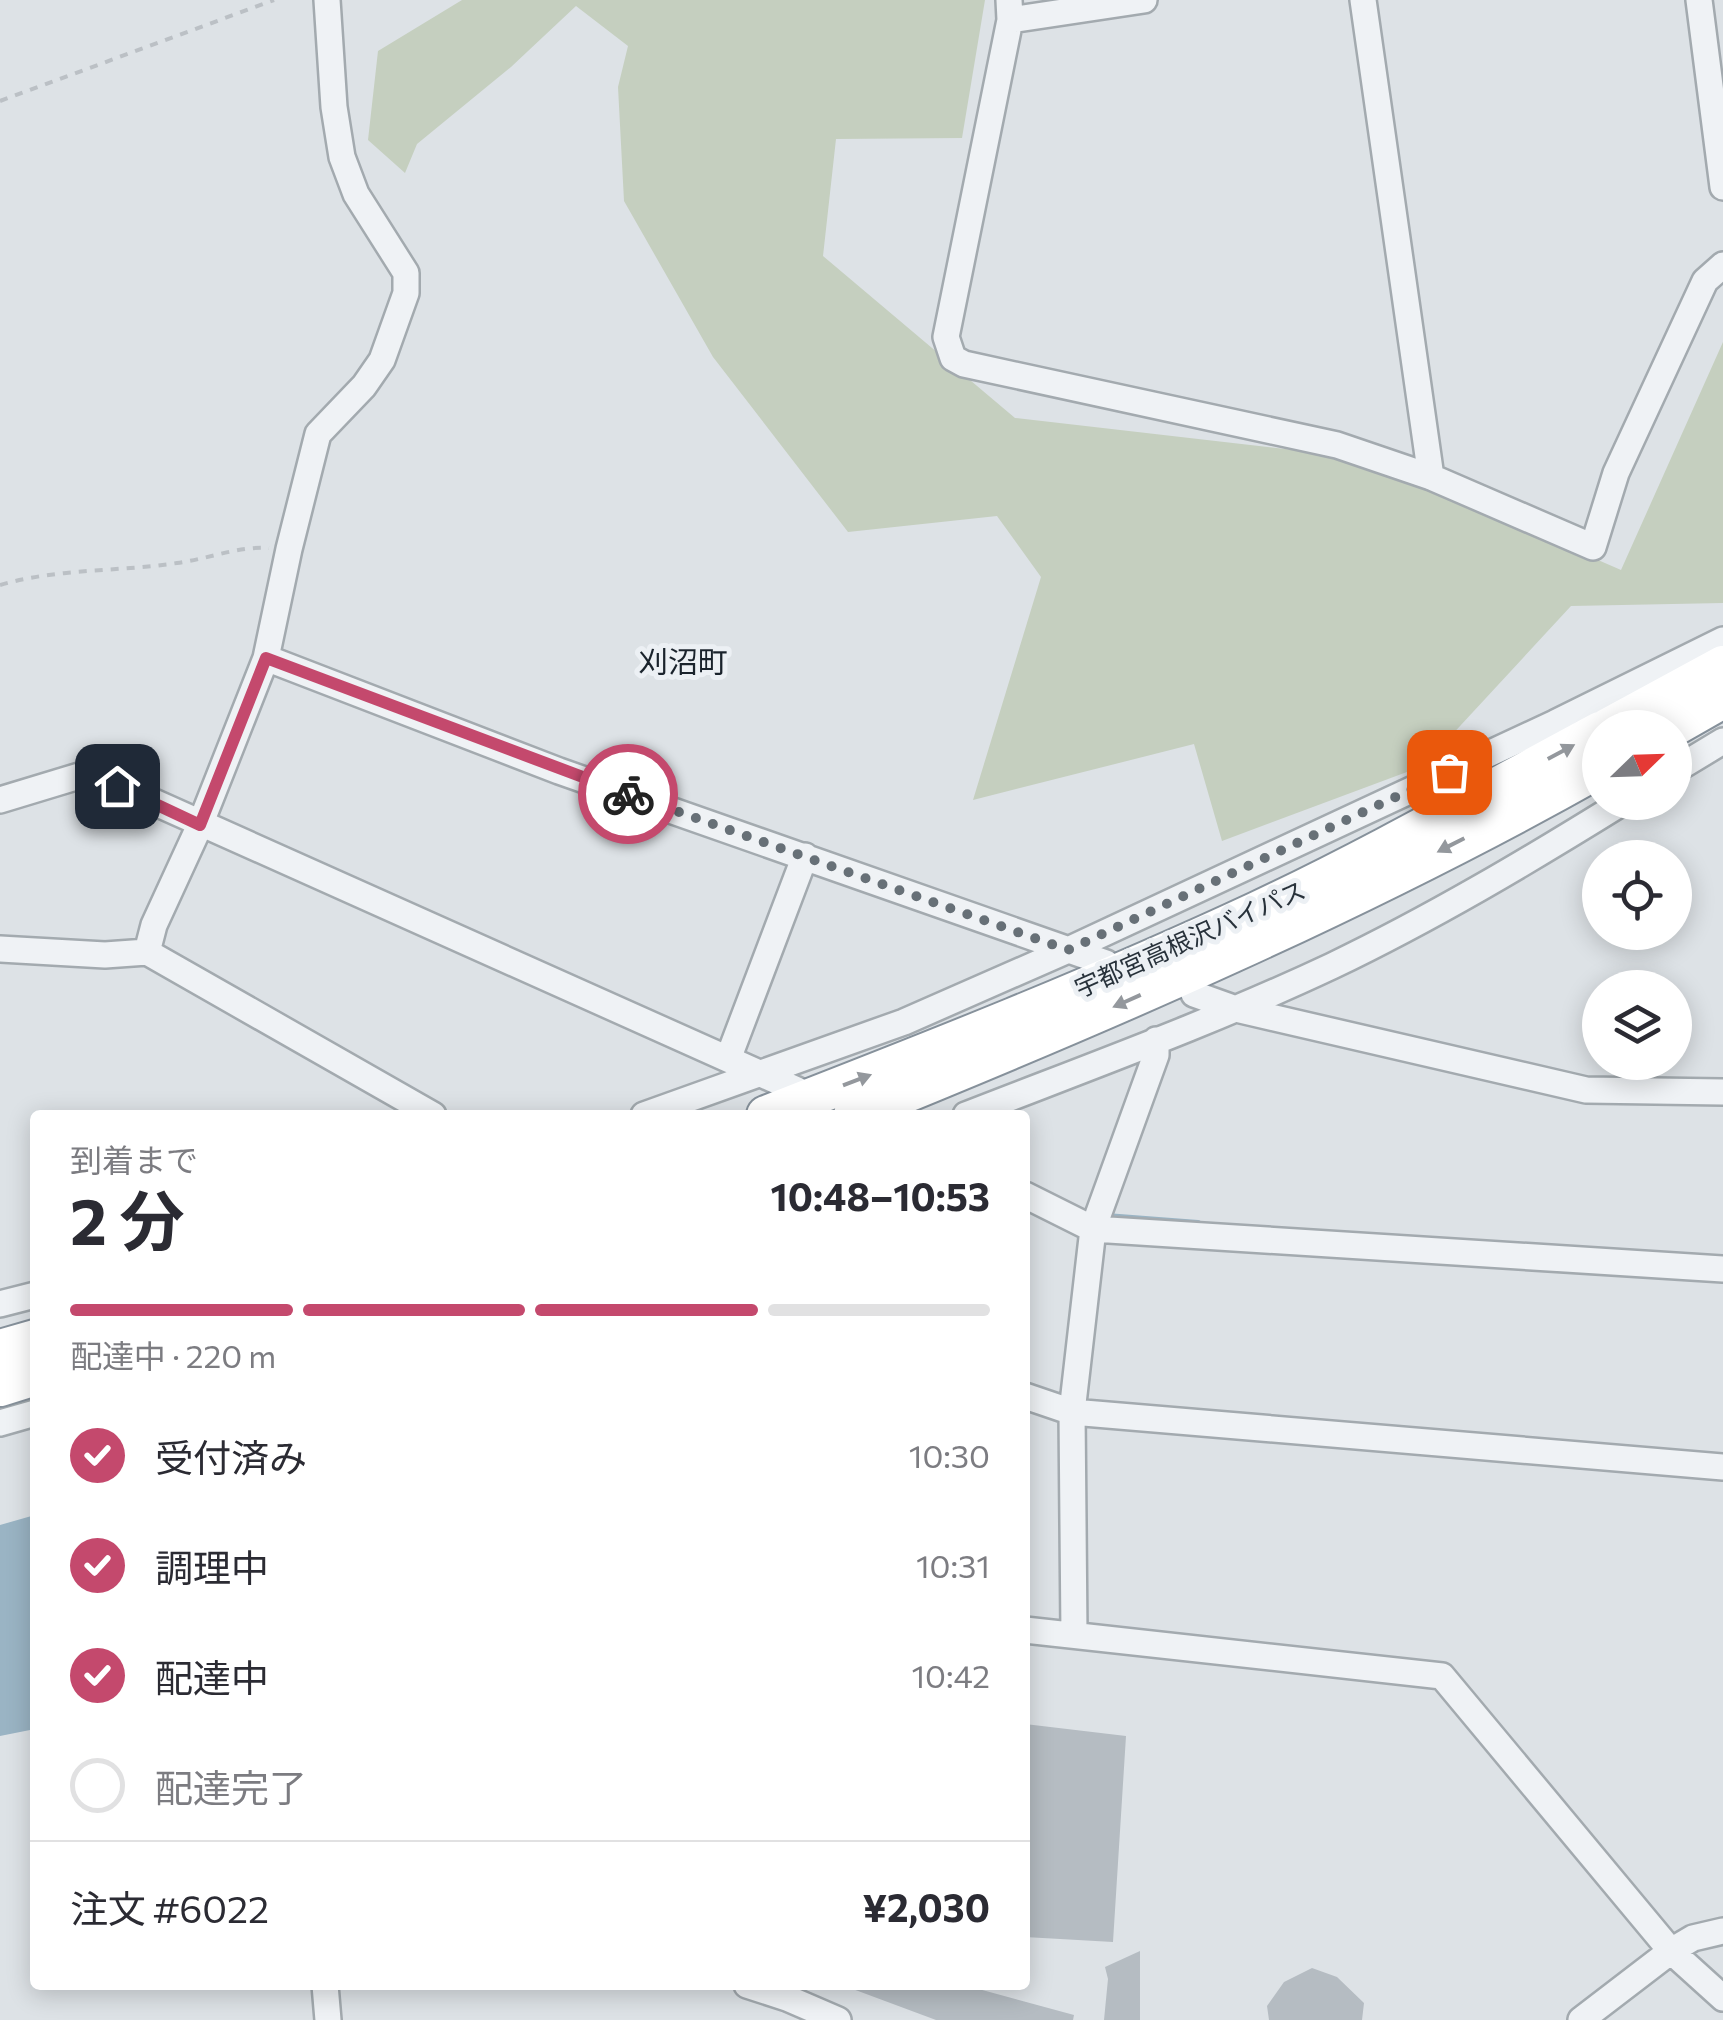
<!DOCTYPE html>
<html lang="ja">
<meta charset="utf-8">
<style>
body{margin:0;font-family:Commissioner,"Noto Sans JP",sans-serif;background:#f2f2f3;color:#2b2b33;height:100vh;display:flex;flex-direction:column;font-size:38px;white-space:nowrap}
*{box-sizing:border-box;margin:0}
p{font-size:32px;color:#7c7c81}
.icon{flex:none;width:55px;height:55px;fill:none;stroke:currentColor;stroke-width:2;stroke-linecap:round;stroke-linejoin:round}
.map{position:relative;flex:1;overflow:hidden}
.sheet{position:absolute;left:30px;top:1110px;width:1000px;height:880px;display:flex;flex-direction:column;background:#fff;border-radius:10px;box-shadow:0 5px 25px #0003}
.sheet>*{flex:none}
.needle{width:65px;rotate:67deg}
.tools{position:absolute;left:1582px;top:710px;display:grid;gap:20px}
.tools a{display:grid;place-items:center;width:110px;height:110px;border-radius:50%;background:#fff;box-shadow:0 5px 25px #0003;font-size:50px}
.pin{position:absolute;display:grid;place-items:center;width:85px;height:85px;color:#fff;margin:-42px;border-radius:20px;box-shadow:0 5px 15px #0006}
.courier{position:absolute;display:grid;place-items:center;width:100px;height:100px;margin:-50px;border:8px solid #c4496d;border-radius:50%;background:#fff;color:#222;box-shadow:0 2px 12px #0007}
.summary em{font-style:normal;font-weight:700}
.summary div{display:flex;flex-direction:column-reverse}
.summary{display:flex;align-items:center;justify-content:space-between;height:170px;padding:0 40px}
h1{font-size:65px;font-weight:700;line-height:75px}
.bar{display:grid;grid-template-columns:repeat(4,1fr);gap:15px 10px;align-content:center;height:120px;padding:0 40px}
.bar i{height:12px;border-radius:8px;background:#e1e1e2}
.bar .active{background:#c4496d}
.bar p{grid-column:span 4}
.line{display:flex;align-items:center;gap:25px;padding:0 40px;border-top:2px solid #e1e1e2}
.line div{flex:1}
ol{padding:0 40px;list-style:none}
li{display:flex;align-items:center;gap:30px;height:110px}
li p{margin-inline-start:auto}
li .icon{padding:10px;border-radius:50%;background:#c4496d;color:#fff;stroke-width:4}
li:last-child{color:#7c7c81}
li i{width:55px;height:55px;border:5px solid #e1e1e2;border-radius:50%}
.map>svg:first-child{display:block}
</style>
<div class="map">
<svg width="1723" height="2020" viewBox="0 0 1723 2020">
<rect width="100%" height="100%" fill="#dde2e6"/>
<path fill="#c5cfbf" d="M462 0H985L962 138 836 139 823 256 1015 418 1364 458 1621 570 1723 342V603L1571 606 1423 766 1222 841 1194 744 973 800 1041 577 997 516 848 532 713 357 624 201 618 87 628 46 576 6 511 67 417 144 405 173 368 140 378 51Z"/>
<path fill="#9ab4c4" d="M35 1515V1729L0 1736V1525Z"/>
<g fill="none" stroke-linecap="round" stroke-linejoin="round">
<path stroke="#9ab4c4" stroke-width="6" d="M1106 1216 1198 1223"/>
</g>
<path fill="#b5bcc2" d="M1025 1724 1126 1736 1113 1942 1025 1937Z
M1140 1951V2020H1104L1108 1979 1105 1967Z
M1312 1968 1337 1977 1364 2003 1362 2020H1269L1267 2006 1284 1982Z
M842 1985H964L1074 2015 1073 2020H936Z"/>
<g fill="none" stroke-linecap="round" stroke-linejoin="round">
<defs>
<path id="minor" d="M1009 0 1010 20 946 337 953 358 964 364 1337 445 1431 477 1593 547 1616 473 1705 281 1723 265
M1363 0 1431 477
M1699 0 1723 187
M1010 20 1144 0
M266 658 559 771 1106 963
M1675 770 1723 741
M0 800 89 773 797 1090
M0 949 105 955 147 952 433 1115
M147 952 154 925 200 825 266 658 289 549 318 434 364 386 382 360 406 293V273L356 194 342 157 334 107 327 0
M1194 994 1236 1009 1586 1090 1723 1092
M728 1059 805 856
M644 1115 904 1022 1068 950 1555 723 1723 640
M966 1115C1089 1067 1213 1022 1332 966 1432 918 1528 861 1623 802
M1025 1195 1093 1229 1723 1269
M0 1304 35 1295
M1025 1396 1072 1412 1723 1467
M0 1423 35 1413
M1025 1630 1442 1676 1671 1951 1723 1998
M1074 1634 1072 1412 1093 1229 1156 1055V1040
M325 1985 328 2020
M747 1985 787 1998 838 2020
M1581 2020 1671 1951 1693 1938 1723 1931"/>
<path id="highway" d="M1607 728 1723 665
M1672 728 1723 699
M766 1115C931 1051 1096 986 1257 911 1374 856 1486 792 1600 731
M853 1115C1107 1012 1360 903 1600 768
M0 1349 35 1339
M0 1387 35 1376"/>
</defs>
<use href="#minor" stroke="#a3aaaf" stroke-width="30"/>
<use href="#highway" stroke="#86919b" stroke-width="42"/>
<path stroke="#bbc0c5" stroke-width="4" stroke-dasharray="8 8" stroke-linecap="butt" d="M0 101 274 0
M0 585C58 568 118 572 177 563 208 559 238 546 269 548"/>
<use href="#minor" stroke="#eff2f5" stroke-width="25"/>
<use href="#highway" stroke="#fff" stroke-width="38"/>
</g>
<defs><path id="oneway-solid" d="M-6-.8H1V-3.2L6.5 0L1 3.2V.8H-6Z" transform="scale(2.5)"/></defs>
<g fill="#94989d">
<use href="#oneway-solid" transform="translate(1561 752) rotate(-28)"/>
<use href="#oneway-solid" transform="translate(1451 845) rotate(153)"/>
<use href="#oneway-solid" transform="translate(1127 1001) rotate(156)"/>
<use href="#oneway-solid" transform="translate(857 1080) rotate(-21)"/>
</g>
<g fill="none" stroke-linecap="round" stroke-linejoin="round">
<path stroke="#677077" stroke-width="10" stroke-dasharray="0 18" d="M628 794 1068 950 1449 772"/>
<path stroke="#c4496d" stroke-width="12" d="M117 786 200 825 266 658 628 794"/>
</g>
<g text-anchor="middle" stroke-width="10" stroke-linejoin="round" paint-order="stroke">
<g font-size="25" fill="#28323b" stroke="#ecf0f4">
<text transform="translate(1190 939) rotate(-24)" y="9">宇都宮高根沢バイパス</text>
</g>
<g font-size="30" fill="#1a232c" stroke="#ecf0f4">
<text x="683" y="673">刈沼町</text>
</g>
</g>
</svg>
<div class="tools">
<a><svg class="needle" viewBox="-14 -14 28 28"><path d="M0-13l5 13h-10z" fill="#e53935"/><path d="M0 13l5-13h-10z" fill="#7c7c81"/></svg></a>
<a><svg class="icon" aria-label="locate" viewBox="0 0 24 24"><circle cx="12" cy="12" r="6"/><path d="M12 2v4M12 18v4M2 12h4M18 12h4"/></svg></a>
<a><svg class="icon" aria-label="layers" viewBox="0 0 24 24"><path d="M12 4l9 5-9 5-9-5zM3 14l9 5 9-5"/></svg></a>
</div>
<div class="pin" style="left:1449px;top:772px;background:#ea580c"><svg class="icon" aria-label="bag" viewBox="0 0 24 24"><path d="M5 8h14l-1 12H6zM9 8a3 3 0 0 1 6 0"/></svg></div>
<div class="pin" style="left:117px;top:786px;background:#1f2937"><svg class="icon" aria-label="home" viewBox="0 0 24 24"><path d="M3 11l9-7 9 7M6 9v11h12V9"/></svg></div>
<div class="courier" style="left:628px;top:794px"><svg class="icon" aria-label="bike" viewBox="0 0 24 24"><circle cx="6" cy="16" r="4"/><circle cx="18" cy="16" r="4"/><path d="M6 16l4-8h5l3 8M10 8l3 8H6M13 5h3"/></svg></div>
<section class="sheet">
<div class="summary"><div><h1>2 分</h1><p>到着まで</p></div><em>10:48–10:53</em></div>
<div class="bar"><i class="active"></i><i class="active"></i><i class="active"></i><i></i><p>配達中 · 220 m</p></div>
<ol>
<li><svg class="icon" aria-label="check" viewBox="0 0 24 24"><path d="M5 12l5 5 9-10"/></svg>受付済み<p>10:30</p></li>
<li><svg class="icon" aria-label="check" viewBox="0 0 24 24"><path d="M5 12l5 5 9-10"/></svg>調理中<p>10:31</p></li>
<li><svg class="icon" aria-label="check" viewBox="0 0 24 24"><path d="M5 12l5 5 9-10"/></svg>配達中<p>10:42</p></li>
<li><i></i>配達完了</li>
</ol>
<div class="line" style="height:130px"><div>注文 #6022</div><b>¥2,030</b></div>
</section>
</div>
